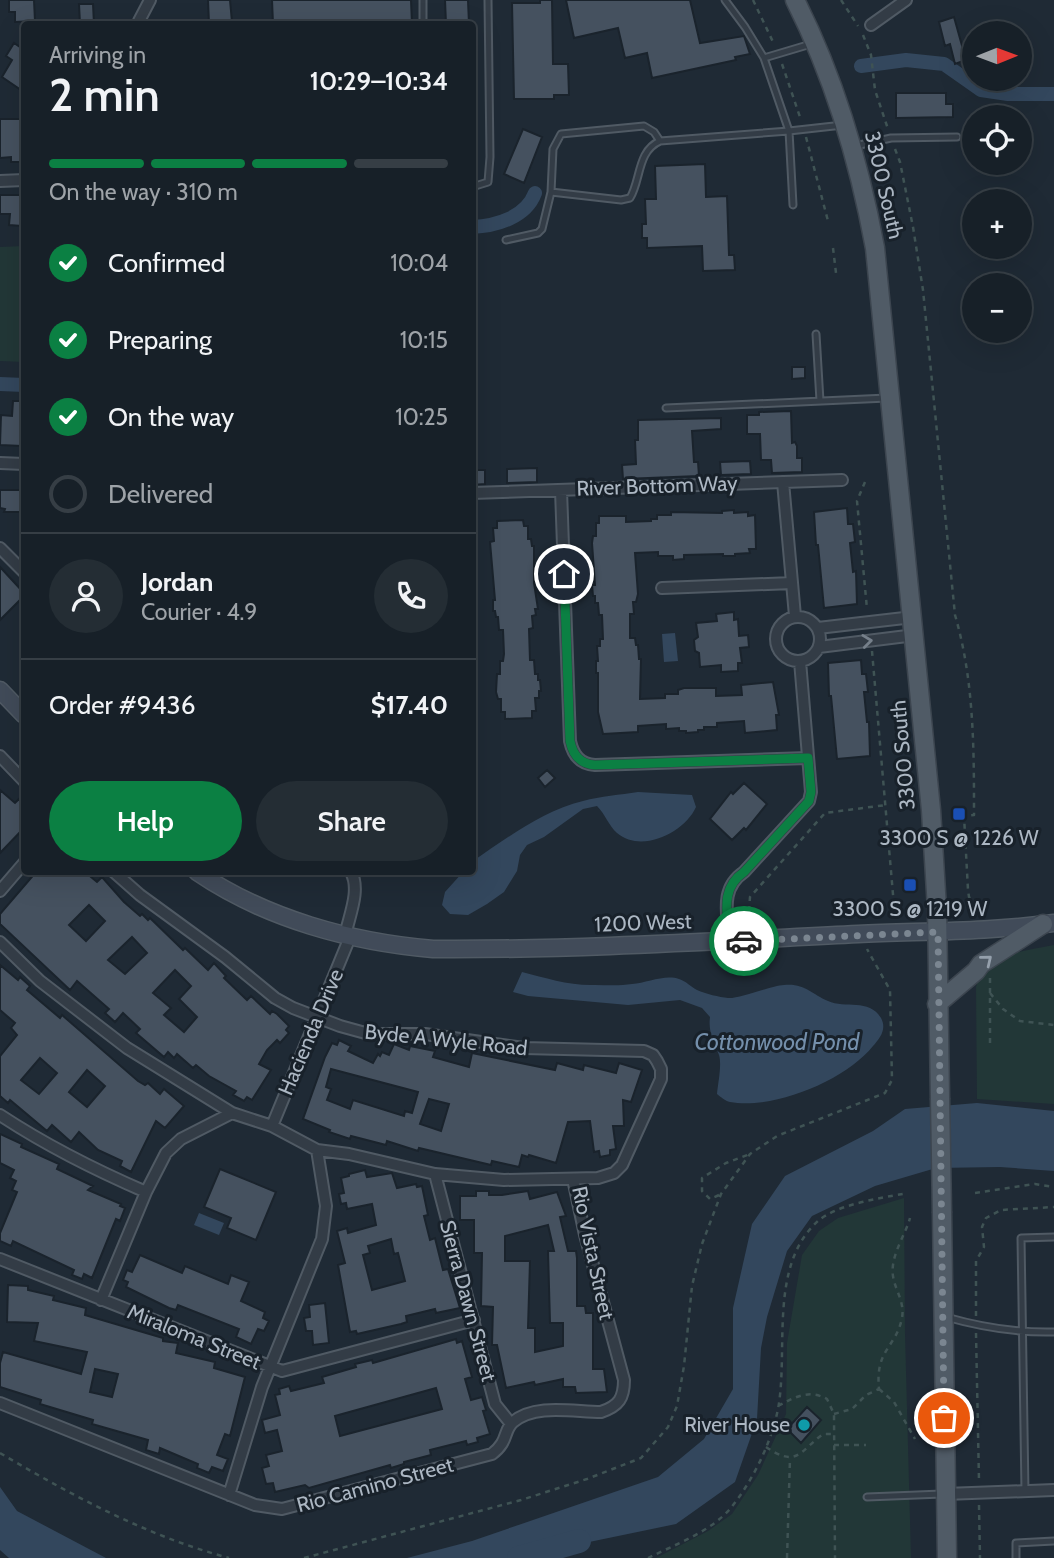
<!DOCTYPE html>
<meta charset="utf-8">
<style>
body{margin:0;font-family:Cabin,sans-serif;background:#242d34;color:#f1f3f6;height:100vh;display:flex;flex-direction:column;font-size:26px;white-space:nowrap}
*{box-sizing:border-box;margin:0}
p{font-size:23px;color:#9ea3a8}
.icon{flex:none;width:38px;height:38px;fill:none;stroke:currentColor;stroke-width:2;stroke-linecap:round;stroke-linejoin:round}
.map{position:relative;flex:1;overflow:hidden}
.panel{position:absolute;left:21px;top:21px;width:455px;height:854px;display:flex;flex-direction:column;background:#172028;border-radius:7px;box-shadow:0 7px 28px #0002,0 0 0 2px #363e45}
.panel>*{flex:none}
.needle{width:46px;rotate:89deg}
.tools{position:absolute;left:962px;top:21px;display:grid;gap:14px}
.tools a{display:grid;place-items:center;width:70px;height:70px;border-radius:50%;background:#172028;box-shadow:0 7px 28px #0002,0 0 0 2px #363e45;font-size:35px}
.pin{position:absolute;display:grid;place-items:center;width:60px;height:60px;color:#fff;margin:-30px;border:4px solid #fff;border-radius:50%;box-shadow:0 2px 7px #0007}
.courier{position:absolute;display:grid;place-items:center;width:70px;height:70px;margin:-35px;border:5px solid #0b8043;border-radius:50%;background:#fff;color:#222;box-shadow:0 2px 9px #0007}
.headline em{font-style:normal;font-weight:600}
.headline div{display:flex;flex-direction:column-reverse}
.headline{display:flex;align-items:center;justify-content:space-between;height:119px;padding:0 28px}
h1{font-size:46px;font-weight:600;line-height:52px}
.bar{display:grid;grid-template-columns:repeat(4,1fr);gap:10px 7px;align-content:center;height:84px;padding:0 28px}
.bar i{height:9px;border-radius:5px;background:#363e45}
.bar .on{background:#0b8043}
.bar p{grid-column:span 4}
.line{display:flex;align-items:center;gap:18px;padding:0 28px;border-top:2px solid #363e45}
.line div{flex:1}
.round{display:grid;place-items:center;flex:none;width:74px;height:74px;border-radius:37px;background:#242d34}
ol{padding:0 28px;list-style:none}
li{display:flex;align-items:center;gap:21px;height:77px}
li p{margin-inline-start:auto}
li .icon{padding:7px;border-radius:50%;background:#0b8043;color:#fff;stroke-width:4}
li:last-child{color:#9ea3a8}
li i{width:38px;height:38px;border:4px solid #363e45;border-radius:50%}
.action{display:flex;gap:14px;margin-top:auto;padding:14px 28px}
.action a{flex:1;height:80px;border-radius:42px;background:#0b8043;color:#fff;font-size:28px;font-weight:600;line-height:80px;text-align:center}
.action a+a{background:#242d34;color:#f1f3f6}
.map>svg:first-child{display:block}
</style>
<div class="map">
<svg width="1054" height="1558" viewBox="0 0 1054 1558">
<rect width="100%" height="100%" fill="#1f2a35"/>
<path fill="#223737" d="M24 246V362L0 361V247Z
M1054 945V1104L977 1099 976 987C986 953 1025 951 1054 945Z
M904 1198 905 1334 911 1558H656L708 1531 732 1514 758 1475 786 1414 787 1343 802 1255 819 1231 838 1218Z"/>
<path fill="#33475d" d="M675 633 678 661 664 662 662 634Z
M638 792 692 795 696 807C685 832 642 854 617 833 609 826 605 814 597 806L583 809 544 837 527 845 520 855 517 871 504 892 487 904 468 915 450 914 442 905 445 892 463 872H472L473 861C507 838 542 811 583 801 601 796 620 795 638 792Z
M522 972C546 978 570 986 595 985 607 985 620 986 632 984 647 983 665 974 679 979 686 981 691 987 697 990 706 994 719 997 728 998 738 999 770 986 784 985 805 983 811 994 828 1001 845 1009 869 998 881 1018 887 1029 880 1038 873 1046 846 1080 774 1110 730 1102 725 1101 721 1097 717 1094 718 1083 722 1065 719 1055 714 1041 708 1033 710 1017L702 1008 680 1000 628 1005 528 996 513 992Z
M977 1103 1054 1111V1171L1000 1167 936 1168 875 1186 812 1216 787 1251 767 1317 761 1348 757 1419 735 1482 676 1524 512 1558H407L472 1541 658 1477 704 1439 733 1389V1308L752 1224 785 1176 873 1131 905 1109Z
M199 1213 224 1223 219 1235 194 1225Z
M0 1487 17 1511 106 1558H9L0 1550Z"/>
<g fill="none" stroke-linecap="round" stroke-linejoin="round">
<path stroke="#33475d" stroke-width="14" d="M861 66 906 60 944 64 981 90 1008 94H1054
M472 227C497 226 526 217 535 193
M0 384 24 385"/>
<path stroke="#33475d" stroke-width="24" d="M519 1558 579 1541"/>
</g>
<path fill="#45515f" stroke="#1a232c" stroke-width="2" fill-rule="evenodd" d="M9 0H34L35 21 15 22V12H9Z
M208 0H230L232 22H227V24H209Z
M272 0H411L412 24H392V22L273 24Z
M445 0H468L469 24H446Z
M540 0H552L553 64H568L569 95H554V99H514L512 3H540Z
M566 0H690L700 43 744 36 750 54 735 57 736 60 652 78 647 53 625 58 618 28 574 38Z
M79 4H93L94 24H80Z
M954 17 966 60 955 64 950 44 945 46 939 22Z
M24 39V92L2 77 12 60 6 56 14 43 20 47Z
M896 93H946V104H953V117L896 118Z
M0 119H24V162H11V157L0 158Z
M523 129 542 137 524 183 504 174Z
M705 164 706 197 727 196 729 255H734L735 270 703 271 702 246 647 248V238H642V224H646L645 199H656L655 166Z
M0 195H24V221H22V226L9 225 10 214H0Z
M792 367H805V378L792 379Z
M13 401H24L22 446 0 445 1 415 12 416Z
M791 411 792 443 795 442 797 446V458H802V472L772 473 771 460H761L760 434H747V415H759V412Z
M721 418V429L692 431 694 462H698L699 476 623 479 622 465 636 464 635 440H638V420Z
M750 461 751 474 721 475 720 462Z
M537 468V482L507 483V469Z
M472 470H485V484L472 485Z
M0 490H24V512H4L5 509 0 508Z
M847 508 848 524H853L855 542 850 543 853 572 856 571 857 604 824 608 818 545H816L814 512Z
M734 510V513L748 512V516L755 515 756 549H749L750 553 735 554V556H723V554L684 555V559L673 560V556H658V552L635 553 638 594 636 602H633L634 614H630V638H635L636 645H638L639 659H641L640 699 665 698V694H678V690L684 688H716V696L742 695 741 685 773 682 779 715H776L777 730 745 733 744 721 717 723V727H704V730H698V732L686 733V731H679V728L666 729V724L638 726V732L603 734 598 712V673H596V661H598L597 646H600V639H603L602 615H599L598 603H595V596H593L592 585H595L592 543 593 536H596V523H599V516H626V522L651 521V519H657V515H671V512L722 513V511Z
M523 520 524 526H528V539H531L532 546H534V583L538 609H535L536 615 532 616 533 628 529 629 530 660H534L535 674H538V680H540L541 691H539V698H535L536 711H532V718L505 719V712H501V699H498L496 692 497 674H500V661H503L504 654 503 630H499L498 617H496L495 611H493V600H495L490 542 494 541 493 528H497V521Z
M0 567 24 593V596L0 620Z
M734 612V620L738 619 739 636 748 635 749 647 740 648 742 663H738V671L721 672V665L700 667 699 653 695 651 694 640 698 637 696 623 717 621 716 614Z
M861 660 862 674H866L868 692H864L867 722H869L870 756 837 759 831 696H829L828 663Z
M547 770 555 778 545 787 538 778Z
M744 783 767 804 746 830 744 828 732 840 710 819 731 792 733 794Z
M0 790 15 803 19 799 24 804V828L0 853Z
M36 872H85L97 882 102 877 124 902 140 916 142 914 148 920 150 918 183 950 185 948 208 970 214 963 226 976 224 978 247 1000 251 996 270 1014 272 1011 277 1014 289 1026 286 1030 289 1033 280 1043 277 1040 267 1050 259 1064 271 1070 252 1100 247 1097 244 1101 233 1095 236 1091 209 1076 196 1065 193 1068 177 1054 174 1058 168 1052 164 1057 136 1033 140 1029 123 1013 115 1022 105 1013 109 1009 77 981 70 990 0 924V914ZM89 905 105 921 86 941 69 925ZM132 937 147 953 125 974 108 960ZM175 970 191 986 179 999 197 1017 184 1032 164 1015 171 1008 153 993Z
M0 965 18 980 20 977 30 986 27 990 60 1018 62 1015 138 1081 145 1085 148 1083 160 1094 164 1089 184 1106 165 1128 156 1121 131 1172 120 1166 122 1161 98 1150 79 1132 71 1142 52 1125 47 1131 10 1100 8 1103 0 1096V1056L17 1035 11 1028 15 1023 0 1010ZM40 1058 57 1073 39 1094 21 1080ZM87 1070 105 1086 87 1107 69 1092Z
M339 1040 351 1046 348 1051 373 1063 378 1054 380 1056 382 1052 389 1055 394 1044 409 1050 410 1046 435 1051 433 1057 469 1067 472 1053 555 1070 557 1063 583 1070 584 1065 616 1073 619 1063 642 1070 631 1102 623 1100 624 1126H613L616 1149 610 1150V1155L600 1157 599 1151 594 1152 590 1121 568 1122 556 1163 529 1155 528 1157 522 1155 519 1167 492 1161 491 1165 419 1148 418 1151 387 1141 386 1145 351 1136 350 1139 329 1132 330 1130 303 1119 325 1057 332 1043 337 1045ZM331 1069 418 1092 412 1113 405 1111 404 1116 353 1100 350 1109 327 1100 331 1089 326 1087ZM429 1099 449 1104 441 1131 420 1124Z
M0 1134 22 1144 21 1147 59 1164 57 1169 93 1186 88 1190 121 1204 120 1206 125 1208 120 1221 116 1219 92 1278 84 1274 82 1279 72 1275 74 1270 13 1241 11 1246 0 1241V1233L17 1192 12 1190 16 1181 10 1178 14 1170 0 1163Z
M220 1169 276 1192 256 1240 227 1228 231 1218 204 1207Z
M365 1170 367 1177 392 1173 397 1188 416 1184 417 1187 422 1186 428 1215 424 1216 430 1240 435 1238 443 1270 448 1269 460 1308 436 1313 435 1309 406 1316 407 1322 401 1324 357 1334 356 1331 350 1332 338 1265 345 1263 337 1231 347 1228 348 1233 376 1225 372 1204 347 1209 346 1203 341 1204 339 1194 344 1193 341 1178 349 1176V1174ZM391 1239 394 1254 398 1253 405 1281 372 1290 363 1255 370 1253 368 1246Z
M476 1191H489V1195H502L528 1191 530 1199 557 1192 566 1216 560 1217 568 1251H576L577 1258V1306H585L586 1313H593V1369H604L607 1392 576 1393 575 1387H563V1379L535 1385 534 1382 506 1388 497 1345H492L493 1307 481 1306 482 1253H474V1220H460V1196H476ZM548 1225 554 1251H548L550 1323H563V1346L535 1352V1328H528L530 1261H505V1236Z
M140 1255 182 1273 185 1266 228 1284 231 1275 249 1282 241 1301 265 1312 263 1318 269 1321 264 1331 258 1329 251 1344 236 1337 239 1329 178 1305 176 1310 169 1308 126 1287 128 1282 123 1280 127 1270 132 1272Z
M8 1285 28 1286V1290L54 1296 53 1300 86 1308 85 1315 163 1338V1341L178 1343 176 1353 215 1362 214 1368 245 1377 230 1436 225 1434 217 1455 228 1459 223 1471 212 1467 209 1473 197 1468 198 1464 160 1448 159 1454 146 1450 148 1440 92 1424 93 1420 40 1404 41 1400 0 1387V1363L3 1352 81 1374 87 1352 34 1341 38 1323 7 1322ZM95 1369 118 1374 112 1397 90 1392Z
M325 1303 329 1343 313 1345 312 1331H306L304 1318 310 1317 309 1305Z
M456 1339 457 1343 462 1341 472 1377 465 1379 471 1400 482 1397 486 1410 483 1411 490 1434 477 1438 478 1442 467 1445 466 1441 430 1450 431 1455 404 1462V1464L391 1468 390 1465 309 1488 305 1485 275 1492 273 1483 266 1484 262 1468 269 1466 266 1455 282 1451 277 1430 265 1433 262 1420 280 1415 275 1395 280 1394 279 1389 289 1386 291 1391 324 1383 322 1377 356 1367 355 1364 372 1360 373 1363ZM436 1388 442 1409 340 1436 335 1416Z
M807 1407 821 1420 801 1443 787 1429Z"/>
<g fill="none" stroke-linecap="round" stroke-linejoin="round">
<defs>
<path id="lane" d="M423 0V24
M725 0 745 27 764 58 811 44
M855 146 891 138 957 137
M472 187 488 182 490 157 488 0
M551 192 553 149 561 134 644 126 654 132 660 141
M793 205 789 131 843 125
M506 240 538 233 542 229 551 192 621 200 630 198C641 180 637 151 660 141L789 131 764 58
M816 334 820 401
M666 408 887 398
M946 1317C981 1327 1017 1333 1054 1332
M1025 1492 1021 1238 1054 1237
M867 1497 942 1494
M1016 1558V1543L1054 1541"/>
<path id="street" d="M139 21 150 0
M871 25 906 0
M0 181 24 180
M0 463 24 464
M783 482 795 616
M561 490 570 741C573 755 580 764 595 765L808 758
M472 493 842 480
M0 548 24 572
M662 588 792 583
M776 639a22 22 0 1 1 44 0a22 22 0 1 1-44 0Z
M818 628 913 617
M819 647 915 635
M0 756 24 781
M0 891 24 863
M345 936C349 916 361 890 351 872
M0 942 40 981 127 1048 232 1113 272 1126 317 1150 349 1154 435 1174 504 1180 598 1178 614 1173 622 1165 661 1079V1069L657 1061 653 1055 644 1051 524 1048 425 1034H369L340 1026 293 1008 275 998 225 957 140 895 114 872
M729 942C728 915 719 889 744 872L809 801 811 792 800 661
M0 1115C47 1146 95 1170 146 1192
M272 1126 350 937
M435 1174 495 1404 511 1424
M0 1259 282 1371 474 1320
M101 1300 146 1192 166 1153 181 1139 232 1113
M0 1403 255 1505 282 1509 492 1454C509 1441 503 1431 513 1422 535 1403 574 1412 601 1412 619 1406 624 1398 624 1380L585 1235 573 1179
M945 1494 1054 1490
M229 1495 262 1387 322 1239 326 1206 317 1150"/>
<path id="secondary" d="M0 690 24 715
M197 872C266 919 351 942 433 949 575 950 716 941 858 934 924 931 989 932 1054 923"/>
<path id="primary" d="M795 0C835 79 859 161 875 248L931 810 937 909 940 1098
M937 1004 976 971 981 964 1043 924
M942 1213 947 1558"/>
</defs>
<use href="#lane" stroke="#505a64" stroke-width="9"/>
<use href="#street" stroke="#505a64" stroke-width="14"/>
<use href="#secondary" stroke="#505a64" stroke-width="19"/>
<use href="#primary" stroke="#3c454f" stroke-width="21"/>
<path stroke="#3f5354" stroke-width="2.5" stroke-dasharray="5 5" stroke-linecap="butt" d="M753 0 774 44
M841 0 858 26
M863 35 871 55 875 90 888 129
M782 64 801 120
M806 137 828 221
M895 149 900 162 913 227 923 290 955 615C974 680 974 748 974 815L964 816 968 890 969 897 977 906 975 914
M833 248 836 273
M865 482 857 501 867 609
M872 651 894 906
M749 911 750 897 825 813 886 805
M990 978V1043
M990 993 1003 1009 1020 1021 1054 1025
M975 1193 1035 1184 1054 1187
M719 1195 710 1199 702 1191V1178L726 1163 750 1154
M976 1316V1261L984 1247 982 1227 986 1218 1001 1210 1054 1207
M976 1333 979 1481
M879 1389 894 1402 915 1439
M778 1406C795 1397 809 1389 827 1399L834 1414 835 1558
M834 1414 852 1409 866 1395 879 1389C875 1349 896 1348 902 1318 905 1302 895 1290 893 1276 890 1256 905 1236 910 1218
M834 1445H866
M766 1447C797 1468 799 1452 823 1434H834
M0 1453C73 1496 147 1536 229 1558
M979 1505 980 1558
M304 1558 521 1500 587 1479 641 1458 668 1427 677 1406 684 1366 692 1286 702 1244 721 1194 750 1154 777 1136 885 1093 892 1080 890 990 867 949
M648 1558C674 1545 710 1532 730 1509 752 1482 771 1444 778 1409 789 1350 768 1266 818 1221 836 1205 879 1198 903 1194
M787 1558 790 1458"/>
<use href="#lane" stroke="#333c46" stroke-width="5"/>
<use href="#street" stroke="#333c46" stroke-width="10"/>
<use href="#secondary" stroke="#414b59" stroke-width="16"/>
<use href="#primary" stroke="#505b66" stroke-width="18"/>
<defs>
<path id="primary-bridge" d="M940 1098 942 1213"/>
</defs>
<use href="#primary-bridge" stroke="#3c454f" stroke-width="21" stroke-linecap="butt"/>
<use href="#primary-bridge" stroke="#505b66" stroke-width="18"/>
</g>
<defs><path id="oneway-chevron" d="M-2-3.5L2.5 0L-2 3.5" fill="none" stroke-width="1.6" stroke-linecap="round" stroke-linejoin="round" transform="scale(1.75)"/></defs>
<use stroke="#76808b" href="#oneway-chevron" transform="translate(867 641) rotate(-7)"/>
<use stroke="#95a0ac" href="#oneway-chevron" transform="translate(987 960) rotate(-39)"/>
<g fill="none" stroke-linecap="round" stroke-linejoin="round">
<path stroke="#7b8691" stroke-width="7" stroke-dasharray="0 12.6" d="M744 941 938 932 944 1418"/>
<path stroke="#0b8043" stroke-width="9" d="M564 574 570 741C573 755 580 764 595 765L808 758 811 792 809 801 744 872C719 889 728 915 729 942L744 941"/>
</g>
<g fill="#1a4fb4" stroke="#18212a" stroke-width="2.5">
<rect x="952" y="807" width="14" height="14" rx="3.5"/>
<rect x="903" y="878" width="14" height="14" rx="3.5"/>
</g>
<circle fill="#0f9aa8" stroke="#18212a" stroke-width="2.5" cx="804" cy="1425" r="7"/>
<g text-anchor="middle" stroke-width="6" stroke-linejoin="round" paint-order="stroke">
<g font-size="21" fill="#acb7c3" stroke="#18212a">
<text transform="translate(884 185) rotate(77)" y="7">3300 South</text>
<text transform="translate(657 486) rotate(-2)" y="7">River Bottom Way</text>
<text transform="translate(903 755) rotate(-95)" y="7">3300 South</text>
<text transform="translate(643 923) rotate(-2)" y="7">1200 West</text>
<text transform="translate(311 1032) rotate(-67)" y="7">Hacienda Drive</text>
<text transform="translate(446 1040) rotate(6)" y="7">Byde A Wyle Road</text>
<text transform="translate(593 1253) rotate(78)" y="7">Rio Vista Street</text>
<text transform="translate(468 1301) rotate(75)" y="7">Sierra Dawn Street</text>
<text transform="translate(194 1337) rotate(22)" y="7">Miraloma Street</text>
<text transform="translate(375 1485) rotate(-15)" y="7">Rio Camino Street</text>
</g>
<g font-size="21" fill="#acb7c3" stroke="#18212a">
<text x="959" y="845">3300 S @ 1226 W</text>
<text x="910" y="916">3300 S @ 1219 W</text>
<text x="790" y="1432" text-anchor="end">River House</text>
</g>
<g font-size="23" font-style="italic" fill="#748fab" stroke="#18212a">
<text x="777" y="1050">Cottonwood Pond</text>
</g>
</g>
</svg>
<div class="tools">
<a><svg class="needle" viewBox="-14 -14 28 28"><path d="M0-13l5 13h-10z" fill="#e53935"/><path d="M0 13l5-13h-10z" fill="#9ea3a8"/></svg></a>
<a><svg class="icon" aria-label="locate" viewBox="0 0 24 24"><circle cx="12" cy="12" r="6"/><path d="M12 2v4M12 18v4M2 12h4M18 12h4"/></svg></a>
<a>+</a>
<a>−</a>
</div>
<div class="pin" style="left:944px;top:1418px;background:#ea580c"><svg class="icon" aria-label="bag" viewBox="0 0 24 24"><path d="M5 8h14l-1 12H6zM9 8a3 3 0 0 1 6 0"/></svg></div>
<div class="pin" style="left:564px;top:574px;background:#1f2937"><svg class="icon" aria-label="home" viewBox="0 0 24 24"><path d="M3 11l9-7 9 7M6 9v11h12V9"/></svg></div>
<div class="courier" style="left:744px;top:941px"><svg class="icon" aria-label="car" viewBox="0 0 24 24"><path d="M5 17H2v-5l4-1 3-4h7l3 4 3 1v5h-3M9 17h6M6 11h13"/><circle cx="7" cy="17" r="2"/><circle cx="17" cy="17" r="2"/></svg></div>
<section class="panel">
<div class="headline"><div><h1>2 min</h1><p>Arriving in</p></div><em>10:29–10:34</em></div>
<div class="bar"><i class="on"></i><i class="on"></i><i class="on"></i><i></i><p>On the way · 310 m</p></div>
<ol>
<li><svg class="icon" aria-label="check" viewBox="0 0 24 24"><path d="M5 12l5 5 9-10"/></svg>Confirmed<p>10:04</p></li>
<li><svg class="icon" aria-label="check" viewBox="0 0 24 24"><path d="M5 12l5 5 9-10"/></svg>Preparing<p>10:15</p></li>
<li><svg class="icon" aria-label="check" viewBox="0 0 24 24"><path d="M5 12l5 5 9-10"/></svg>On the way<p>10:25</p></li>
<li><i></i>Delivered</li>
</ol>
<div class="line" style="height:126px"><a class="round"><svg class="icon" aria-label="person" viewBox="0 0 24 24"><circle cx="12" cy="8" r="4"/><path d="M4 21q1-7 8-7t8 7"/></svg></a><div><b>Jordan</b><p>Courier · 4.9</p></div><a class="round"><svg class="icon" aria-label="phone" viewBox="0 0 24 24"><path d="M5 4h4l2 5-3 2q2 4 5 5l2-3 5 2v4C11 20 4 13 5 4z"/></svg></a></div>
<div class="line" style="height:91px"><div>Order #9436</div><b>$17.40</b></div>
<div class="action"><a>Help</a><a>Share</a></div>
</section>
</div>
